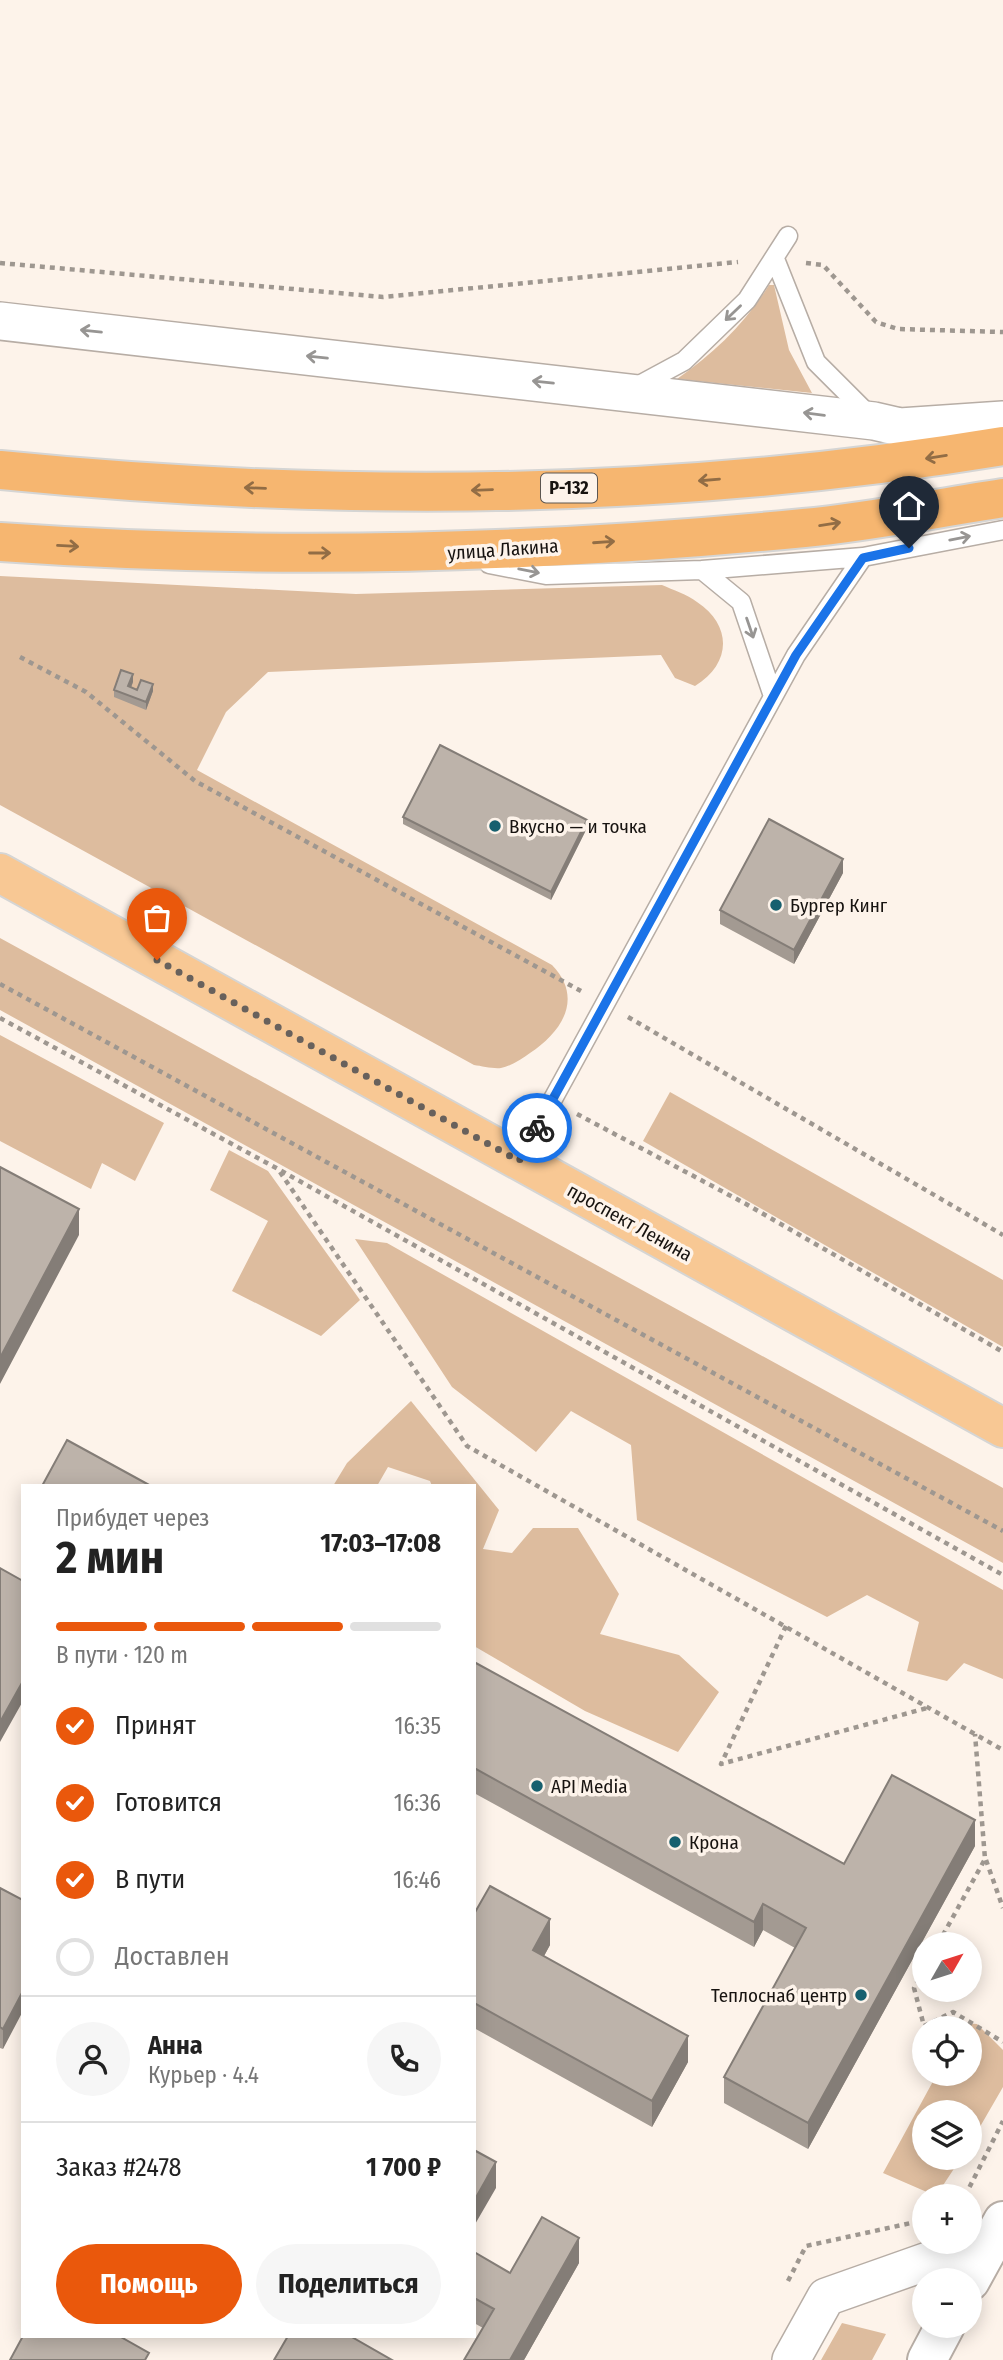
<!DOCTYPE html>
<html lang="ru">
<meta charset="utf-8">
<style>
body{margin:0;font-family:"Fira Sans Condensed",sans-serif;background:#f6f6f6;color:#222;height:100vh;display:flex;flex-direction:column;font-size:26px;white-space:nowrap}
*{box-sizing:border-box;margin:0}
p{font-size:23px;color:#767676}
.icon{flex:none;width:38px;height:38px;fill:none;stroke:currentColor;stroke-width:2;stroke-linecap:round;stroke-linejoin:round}
.map{position:relative;flex:1;overflow:hidden}
.details{position:absolute;left:21px;top:1484px;width:455px;height:854px;display:flex;flex-direction:column;background:#fff;border-radius:0px;box-shadow:0 4px 18px #0003}
.details>*{flex:none}
.needle{width:46px;rotate:51deg}
.tools{position:absolute;left:912px;top:1932px;display:grid;gap:14px}
.tools a{display:grid;place-items:center;width:70px;height:70px;border-radius:50%;background:#fff;box-shadow:0 4px 18px #0003;font-size:35px}
.pin{position:absolute;display:grid;place-items:center;width:60px;height:60px;color:#fff;margin:-72px -30px;border-radius:50% 50% 50% 0;rotate:-45deg;box-shadow:0 0 7px #0007}
.pin .icon{rotate:45deg}
.courier{position:absolute;display:grid;place-items:center;width:70px;height:70px;margin:-35px;border:5px solid #1a73e8;border-radius:50%;background:#fff;color:#222;box-shadow:0 2px 9px #0007}
.summary em{font-style:normal;font-weight:700}
.summary div{display:flex;flex-direction:column-reverse}
.summary{display:flex;align-items:center;justify-content:space-between;height:119px;padding:0 35px}
h1{font-size:46px;font-weight:700;line-height:52px}
.bar{display:grid;grid-template-columns:repeat(4,1fr);gap:10px 7px;align-content:center;height:84px;padding:0 35px}
.bar i{height:9px;border-radius:5px;background:#e0e0e0}
.bar .current{background:#ea580c}
.bar p{grid-column:span 4}
.line{display:flex;align-items:center;gap:18px;padding:0 35px;border-top:2px solid #e0e0e0}
.line div{flex:1}
.round{display:grid;place-items:center;flex:none;width:74px;height:74px;border-radius:37px;background:#f6f6f6}
ol{padding:0 35px;list-style:none}
li{display:flex;align-items:center;gap:21px;height:77px}
li p{margin-inline-start:auto}
li .icon{padding:7px;border-radius:50%;background:#ea580c;color:#fff;stroke-width:4}
li:last-child{color:#767676}
li i{width:38px;height:38px;border:4px solid #e0e0e0;border-radius:50%}
.button{display:flex;gap:14px;margin-top:auto;padding:14px 35px}
.button a{flex:1;height:80px;border-radius:42px;background:#ea580c;color:#fff;font-size:28px;font-weight:700;line-height:80px;text-align:center}
.button a+a{background:#f6f6f6;color:#222}
.map>svg:first-child{display:block}
</style>
<div class="map">
<svg width="1003" height="2360" viewBox="0 0 1003 2360">
<rect width="100%" height="100%" fill="#fdf3ea"/>
<path fill="#ddbc9e" d="M769 285H774L789 350 812 393 677 379C714 353 745 324 769 285Z
M0 576 356 594 662 585C673 590 687 594 697 602 733 626 731 664 695 686L675 678 661 655 268 672 226 712 197 770 552 965C584 998 562 1032 530 1053 522 1059 511 1066 501 1068 493 1069 482 1066 474 1065L0 805Z
M0 938 1003 1488V1563L0 1010Z
M0 1035 164 1123 135 1181 102 1163 91 1189 0 1141Z
M670 1092 1003 1280V1347L643 1141Z
M229 1150 268 1171 360 1300 321 1336 232 1291 268 1221 210 1190Z
M355 1239 387 1243 1003 1590V1679L964 1663 947 1681 907 1671 919 1622 867 1595 827 1617 637 1520 631 1445 571 1411 536 1452 452 1387Z
M411 1401 499 1510 483 1549 512 1553 533 1528H578L619 1594 600 1634 679 1655 719 1692 678 1752 585 1711 474 1646V1486H432L430 1481 388 1467 377 1486H333L347 1463Z
M965 2023 977 2024 1003 2050V2087L970 2144V2112H924V2158H961L936 2196 883 2173 937 2074H970V2028H962Z
M842 2323 886 2334 872 2360H821Z"/>
<g fill="none" stroke-linecap="round" stroke-linejoin="round">
<defs>
<path id="service" d="M775 259 816 362 869 415
M634 388 684 361 747 300 788 236
M489 564 546 575 702 570 741 602 773 696
M702 570 863 557
M519 1161 796 655 863 557 1003 530"/>
<path id="minor" d="M0 321 874 421 900 427 1003 420
M791 2360 826 2297 993 2238"/>
<path id="secondary" d="M970 2281 1003 2221
M927 2360 945 2326"/>
<path id="primary" d="M0 873 1003 1428"/>
<path id="trunk" d="M0 470C333 503 672 501 1003 446
M0 542C268 561 537 554 804 528 870 522 937 508 1003 498"/>
</defs>
<use href="#service" stroke="#b7ada5" stroke-width="21"/>
<use href="#minor" stroke="#b7ada5" stroke-width="40"/>
<use href="#secondary" stroke="#b7ada5" stroke-width="42"/>
<use href="#primary" stroke="#d5d5d4" stroke-width="42"/>
<use href="#trunk" stroke="#d5d5d4" stroke-width="42"/>
<path stroke="#9e9790" stroke-width="4.5" stroke-dasharray="5 5" stroke-linecap="butt" d="M0 263 383 297 738 262
M806 263 823 265 876 322 898 329 1003 332
M20 657 86 692 195 781 581 991
M0 984 1003 1531
M628 1017 1003 1235
M0 1018 278 1169 1003 1575
M577 1114 746 1204 1003 1352
M280 1172 467 1446 1003 1750
M786 1626 721 1764 927 1708
M986 1860 1003 1908
M938 1944 985 1859 975 1734
M924 1970 914 1988 924 2026 953 2012 1003 2042
M965 2196 1003 2121
M788 2281 806 2246 920 2221"/>
<use href="#service" stroke="#fff" stroke-width="18"/>
<use href="#minor" stroke="#fff" stroke-width="37"/>
<use href="#secondary" stroke="#fff" stroke-width="38"/>
<use href="#primary" stroke="#f8c894" stroke-width="38"/>
<use href="#trunk" stroke="#f6b670" stroke-width="38"/>
</g>
<path fill="#a39a92" d="M133 682 131 688 137 690 153 691 146 710 114 697V690Z
M403 817 587 828 551 900 403 824Z
M843 873 794 964 720 924V910Z
M474 1662 844 1864 975 1846 808 2149 724 2103V2077L795 1948 763 1930 754 1947 474 1793Z
M0 1888 23 1900 3 2049 0 2048Z
M474 1914 550 1945 544 1956 688 2062 652 2127 474 2028Z
M474 2252 510 2273 579 2263 524 2360H464L483 2328 474 2323Z"/>
<path fill="#847d77" d="M133 674V682L128 694V686Z
M153 684V691L146 710V702Z
M587 820V828L551 900V892Z
M843 859V873L794 964V950Z
M79 1209V1235L0 1384V1358Z
M23 1681V1701L0 1742V1722Z
M975 1820V1846L808 2149V2123Z
M763 1904V1930L754 1947V1922Z
M550 1919V1945L533 1976V1950Z
M23 1991V2011L3 2049V2029Z
M688 2036V2062L652 2127V2101Z
M496 2162V2188L474 2226V2201Z
M579 2238V2263L524 2360H510Z"/>
<path fill="#bdb3aa" stroke="#847d77" stroke-width="2" d="M121 670 133 674 128 686 137 690 141 680 153 684 146 702 114 690Z
M440 745 587 820 551 892 403 817Z
M769 819 843 859 794 950 720 910Z
M0 1167 79 1209 0 1358Z
M67 1440 151 1486H42Z
M0 1568 23 1581V1681L0 1722Z
M474 1662 844 1864 892 1775 975 1820 808 2123 724 2077 806 1928 763 1904 754 1922 474 1768Z
M490 1886 550 1919 533 1950 688 2036 652 2101 474 2003V1914Z
M0 1888 23 1900V1991L3 2029 0 2027Z
M474 2150 496 2162 474 2201Z
M542 2217 579 2238 510 2360H464L494 2309 474 2298V2252L510 2273Z
M23 2336H119L149 2353 145 2360H10Z
M288 2336H350L392 2360H274Z"/>
<defs><path id="oneway-shaft" d="M-6 0H5M1.5-3L5.5 0L1.5 3" fill="none" stroke-width="1.6" stroke-linecap="round" stroke-linejoin="round" transform="scale(1.75)"/></defs>
<g stroke="#979593">
<use href="#oneway-shaft" transform="translate(733 313) rotate(136)"/>
<use href="#oneway-shaft" transform="translate(91 331) rotate(-174)"/>
<use href="#oneway-shaft" transform="translate(317 357) rotate(-174)"/>
<use href="#oneway-shaft" transform="translate(543 382) rotate(-174)"/>
<use href="#oneway-shaft" transform="translate(814 414) rotate(-173)"/>
<use href="#oneway-shaft" transform="translate(960 538) rotate(-11)"/>
<use href="#oneway-shaft" transform="translate(529 571) rotate(11)"/>
<use href="#oneway-shaft" transform="translate(750 628) rotate(71)"/>
</g>
<g stroke="#926d45">
<use href="#oneway-shaft" transform="translate(936 457) rotate(171)"/>
<use href="#oneway-shaft" transform="translate(709 480) rotate(175)"/>
<use href="#oneway-shaft" transform="translate(255 488) rotate(-178)"/>
<use href="#oneway-shaft" transform="translate(482 490) rotate(178)"/>
<use href="#oneway-shaft" transform="translate(830 524) rotate(-9)"/>
<use href="#oneway-shaft" transform="translate(604 542) rotate(-4)"/>
<use href="#oneway-shaft" transform="translate(68 546) rotate(3)"/>
<use href="#oneway-shaft" transform="translate(320 553)"/>
</g>
<g fill="none" stroke-linecap="round" stroke-linejoin="round">
<path stroke="#68615c" stroke-width="7" stroke-dasharray="0 12.6" d="M157 960 519 1161 537 1128"/>
<path stroke="#1a73e8" stroke-width="9" d="M537 1128 796 655 863 558 909 548"/>
</g>
<g fill="#17606f" stroke="#fdf3ea" stroke-width="2.5">
<circle cx="495" cy="826" r="7"/>
<circle cx="776" cy="905" r="7"/>
<circle cx="537" cy="1786" r="7"/>
<circle cx="675" cy="1842" r="7"/>
<circle cx="861" cy="1995" r="7"/>
</g>
<g text-anchor="middle" stroke-width="7" stroke-linejoin="round" paint-order="stroke">
<rect fill="#fdf3ea" stroke="#5c5651" stroke-width="2" x="541" y="473.5" width="56" height="29" rx="5"/>
<g font-size="18" font-weight="bold" fill="#171310">
<text x="569" y="494">Р-132</text>
</g>
<g font-size="19" fill="#171310" stroke="#fdf3ea">
<text transform="translate(503 549) rotate(-4)" y="7">улица Лакина</text>
<text transform="translate(630 1222) rotate(29)" y="7">проспект Ленина</text>
</g>
<g font-size="19" fill="#171310" stroke="#fdf3ea" text-anchor="start">
<text x="509" y="833">Вкусно — и точка</text>
<text x="790" y="912">Бургер Кинг</text>
<text x="551" y="1793">API Media</text>
<text x="689" y="1849">Крона</text>
<text x="847" y="2002" text-anchor="end">Теплоснаб центр</text>
</g>
</g>
</svg>
<div class="tools">
<a><svg class="needle" viewBox="-14 -14 28 28"><path d="M0-13l5 13h-10z" fill="#e53935"/><path d="M0 13l5-13h-10z" fill="#767676"/></svg></a>
<a><svg class="icon" aria-label="locate" viewBox="0 0 24 24"><circle cx="12" cy="12" r="6"/><path d="M12 2v4M12 18v4M2 12h4M18 12h4"/></svg></a>
<a><svg class="icon" aria-label="layers" viewBox="0 0 24 24"><path d="M12 4l9 5-9 5-9-5zM3 14l9 5 9-5"/></svg></a>
<a>+</a>
<a>−</a>
</div>
<div class="pin" style="left:157px;top:960px;background:#ea580c"><svg class="icon" aria-label="bag" viewBox="0 0 24 24"><path d="M5 8h14l-1 12H6zM9 8a3 3 0 0 1 6 0"/></svg></div>
<div class="pin" style="left:909px;top:548px;background:#1f2937"><svg class="icon" aria-label="home" viewBox="0 0 24 24"><path d="M3 11l9-7 9 7M6 9v11h12V9"/></svg></div>
<div class="courier" style="left:537px;top:1128px"><svg class="icon" aria-label="bike" viewBox="0 0 24 24"><circle cx="6" cy="16" r="4"/><circle cx="18" cy="16" r="4"/><path d="M6 16l4-8h5l3 8M10 8l3 8H6M13 5h3"/></svg></div>
<section class="details">
<div class="summary"><div><h1>2 мин</h1><p>Прибудет через</p></div><em>17:03–17:08</em></div>
<div class="bar"><i class="current"></i><i class="current"></i><i class="current"></i><i></i><p>В пути · 120 m</p></div>
<ol>
<li><svg class="icon" aria-label="check" viewBox="0 0 24 24"><path d="M5 12l5 5 9-10"/></svg>Принят<p>16:35</p></li>
<li><svg class="icon" aria-label="check" viewBox="0 0 24 24"><path d="M5 12l5 5 9-10"/></svg>Готовится<p>16:36</p></li>
<li><svg class="icon" aria-label="check" viewBox="0 0 24 24"><path d="M5 12l5 5 9-10"/></svg>В пути<p>16:46</p></li>
<li><i></i>Доставлен</li>
</ol>
<div class="line" style="height:126px"><a class="round"><svg class="icon" aria-label="person" viewBox="0 0 24 24"><circle cx="12" cy="8" r="4"/><path d="M4 21q1-7 8-7t8 7"/></svg></a><div><b>Анна</b><p>Курьер · 4.4</p></div><a class="round"><svg class="icon" aria-label="phone" viewBox="0 0 24 24"><path d="M5 4h4l2 5-3 2q2 4 5 5l2-3 5 2v4C11 20 4 13 5 4z"/></svg></a></div>
<div class="line" style="height:91px"><div>Заказ #2478</div><b>1 700 ₽</b></div>
<div class="button"><a>Помощь</a><a>Поделиться</a></div>
</section>
</div>
